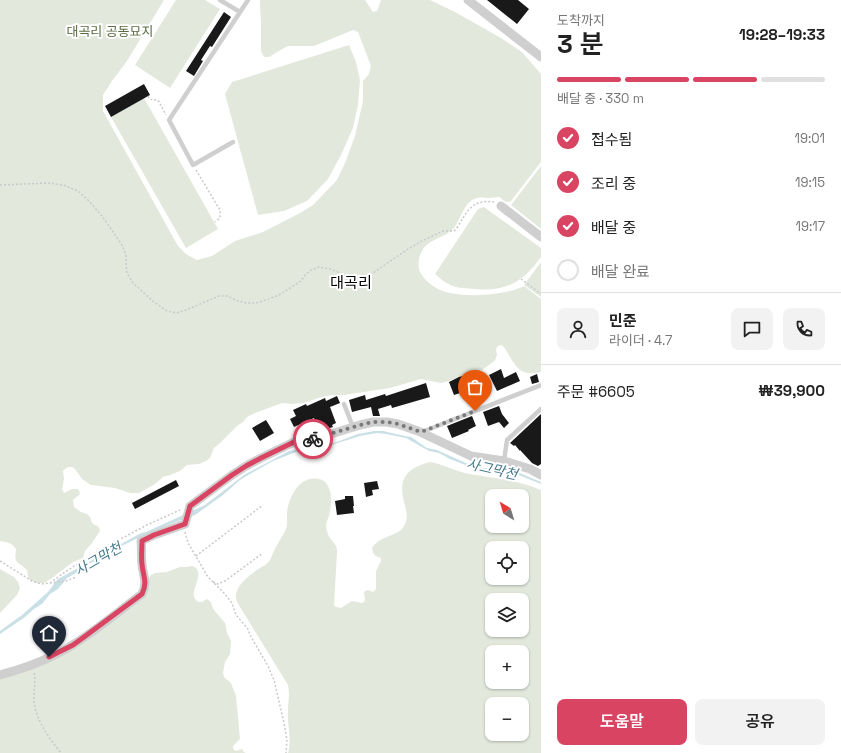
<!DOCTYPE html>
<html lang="ko">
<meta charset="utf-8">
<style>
body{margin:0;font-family:"Space Grotesk","Noto Sans KR",sans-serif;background:#f2f2f2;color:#222;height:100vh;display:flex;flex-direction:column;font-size:15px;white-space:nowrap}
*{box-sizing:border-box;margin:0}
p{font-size:13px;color:#767676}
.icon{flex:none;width:22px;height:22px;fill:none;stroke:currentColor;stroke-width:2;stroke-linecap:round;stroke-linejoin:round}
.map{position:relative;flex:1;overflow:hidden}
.details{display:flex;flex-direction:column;background:#fff;width:300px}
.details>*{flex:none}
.needle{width:26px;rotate:322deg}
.controls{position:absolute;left:485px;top:489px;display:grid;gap:8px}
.controls a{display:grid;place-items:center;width:44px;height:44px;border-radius:8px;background:#fff;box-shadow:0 1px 3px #0004;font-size:20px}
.pin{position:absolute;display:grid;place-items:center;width:34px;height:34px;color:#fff;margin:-41px -17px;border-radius:50% 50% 50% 0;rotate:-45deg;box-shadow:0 0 4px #0007}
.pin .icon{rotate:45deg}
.courier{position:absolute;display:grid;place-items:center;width:40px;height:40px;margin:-20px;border:3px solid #d94463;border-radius:50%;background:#fff;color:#222;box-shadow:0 1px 5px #0007}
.headline em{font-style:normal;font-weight:600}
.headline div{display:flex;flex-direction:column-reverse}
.headline{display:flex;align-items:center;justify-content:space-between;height:68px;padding:0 16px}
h1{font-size:26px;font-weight:600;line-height:30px}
.bar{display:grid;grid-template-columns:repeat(4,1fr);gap:6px 4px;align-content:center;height:48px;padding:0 16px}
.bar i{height:5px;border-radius:3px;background:#e0e0e0}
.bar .current{background:#d94463}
.bar p{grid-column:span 4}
.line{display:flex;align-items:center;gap:10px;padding:0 16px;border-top:1px solid #e0e0e0}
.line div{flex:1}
.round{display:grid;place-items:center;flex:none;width:42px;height:42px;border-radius:8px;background:#f2f2f2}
ol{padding:0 16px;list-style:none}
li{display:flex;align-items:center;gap:12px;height:44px}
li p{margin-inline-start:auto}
li .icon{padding:4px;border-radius:50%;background:#d94463;color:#fff;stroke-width:4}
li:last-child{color:#767676}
li i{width:22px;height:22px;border:2px solid #e0e0e0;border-radius:50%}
.action{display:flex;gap:8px;margin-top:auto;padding:8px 16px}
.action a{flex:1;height:46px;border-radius:8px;background:#d94463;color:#fff;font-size:16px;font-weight:600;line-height:46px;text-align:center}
.action a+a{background:#f2f2f2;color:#222}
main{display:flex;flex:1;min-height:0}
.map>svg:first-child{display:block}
</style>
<main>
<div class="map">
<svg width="541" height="753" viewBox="0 0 541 753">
<rect width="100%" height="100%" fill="#fff"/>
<path fill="#e3e8dc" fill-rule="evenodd" d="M0 0H164L127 61 112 81 103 95V111L178 246 186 254 197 260 212 256 235 241 263 232 300 213 313 205 337 180 345 163 355 136 363 101V81L369 74 371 66 358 32 353 30 314 46H288L277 52 269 57H264L261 51V22L260 6V0H365L373 12 377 11 381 0H430L455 12 501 38 522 52 541 74V162L511 201C505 204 504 200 499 197 495 197 493 198 489 198 486 198 481 197 477 198 468 200 465 208 461 215 459 219 457 224 454 228 445 238 428 239 422 251 419 256 418 263 419 269 421 278 434 288 443 291 462 298 505 296 524 286L541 299V372C536 373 530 374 524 372 512 368 507 346 501 345 500 345 499 346 498 346L496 349 497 355 495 360 489 365 482 370 449 381 441 383 421 379 390 388 344 395H332L322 397 303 403 292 404 282 403 255 413 247 417 243 422 237 426 220 443 214 448 210 458 206 461 199 464 187 465 180 471 170 475 163 477 155 484 139 493H130L115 488 91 485 82 479 75 469 72 467H69L66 468 63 471 64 479 62 489 64 493 72 489H78L80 493 79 495 73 500 74 507 81 512 87 514 90 517 92 523C96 526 100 526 100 531L92 543 85 551 83 558 73 562 52 578 44 583H37L30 580 28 576 27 570C17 560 14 565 16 549 12 543 7 542 0 541Z
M176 0H205L220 9 170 88 135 65Z
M349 45 356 62 360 80 358 105 353 128 341 155 328 179 307 201 284 211 258 215 225 94 232 82Z
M144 98 218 229 186 248 111 117Z
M541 166V229L511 205Z
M484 207 541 248V257C523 282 506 292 475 289 455 288 450 287 435 274L478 209Z
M541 262V297L524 285Z
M430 462C443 464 455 471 469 474 494 478 517 480 541 490V753H288C292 739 287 725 288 711 288 701 290 695 288 685L237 602C232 590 244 580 253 573 258 568 266 566 270 560 272 556 273 552 275 549 278 543 281 538 284 533 288 526 287 523 287 515 287 503 295 484 307 480 311 478 317 478 322 480 325 481 326 483 328 486 333 495 331 506 329 516 327 521 325 525 327 531 328 537 333 541 336 546 337 548 337 550 337 552L334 605 336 607 341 608 352 601 362 603 364 602 365 599 364 593 365 591 368 590 373 592 376 589V571L381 561V558C375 556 373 555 372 548 380 535 398 537 404 526 409 518 406 510 404 502 398 478 407 468 430 462ZM492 496H522V526H492ZM492 548H522V578H492ZM492 600H522V630H492ZM492 652H522V682H492ZM492 704H522V734H492Z
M192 566C206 570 192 588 194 597 195 599 196 600 198 602H202L207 599 211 602 212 606 214 610 225 623 226 627 227 633 231 641 230 654 225 662 223 673 224 677 231 683 236 696 240 739 233 746V749L236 751 242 749 244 752 246 753H0V679L22 673 39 666 128 608 151 575 155 573 167 572 180 567H186Z
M0 569 14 577 18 582 20 588 17 595 0 613Z"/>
<path fill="#cae0e7" d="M374 431H383L405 436 411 437 427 448 437 450 468 464 483 468 510 469 541 482V484L511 472 473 468 450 459 439 453 429 451 406 438 386 434 377 433 360 436 328 446 296 452 273 461 250 474 240 480 223 495 195 515 173 523 140 537 109 552 102 558 86 565 80 571 67 578 58 589 50 594 42 604 34 609 25 617 0 634V631L22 615 48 592C52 587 54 583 58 579L105 553 141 533 146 532 205 505 244 475 289 451 334 443 358 434Z"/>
<path fill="#191919" d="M487 0H518L529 9 517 24Z
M224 12 231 17 212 47 210 46 201 60 203 61 194 76 186 71Z
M144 84 150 95 111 117 105 106Z
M501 369 504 378 516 372 520 381 497 391 489 375Z
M470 374 475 388 454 395 449 382 459 377Z
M537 374 539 382 532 384 530 377Z
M426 383 430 397 392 408 391 405 378 409 380 416H373L371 407 352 412 349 400 365 395 366 400 385 394 386 396Z
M337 396 340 403 330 407 336 423 332 425 333 427 319 431 314 418 294 427 290 419 296 416 293 410 306 404 307 406 325 398 326 401Z
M499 406 502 414 509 423 504 428 499 422 488 426 483 412Z
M541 414V464L538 466 532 463 520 450V451L515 445 514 446 510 443Z
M472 416 476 426 468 430 469 431 452 438 447 426Z
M266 420 274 433 260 441 252 428Z
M176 480 179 486 135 509 132 503Z
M377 481 379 489 372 490 373 495 366 497 364 483Z
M345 496H353L354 506H353L354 513 337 515 335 501 345 499Z"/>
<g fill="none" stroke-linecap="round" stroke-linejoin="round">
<path stroke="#c9c9c9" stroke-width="1.5" stroke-dasharray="2 2" stroke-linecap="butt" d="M148 96C150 101 153 99 158 100L166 115
M196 170 220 210V218L215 222
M0 185 48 183 63 185 78 191 90 202 102 216 122 245 126 255V265L127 273 133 283 154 302 167 311 176 313 186 310 219 296H227L238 301 246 303H256L266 300 279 295 301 281 306 274 311 270 319 267 330 269 353 278 362 279 370 275 408 249 422 241 443 231H454L456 229C467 213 470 199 494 202
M521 279 541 294
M185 532 188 543 208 577 224 593 232 603 236 615 248 629 250 635 268 666 274 680 284 723 287 740 286 753
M196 556 263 505
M0 561 32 581 41 584 66 581 76 577
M213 582 218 584 225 581 263 553
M50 583 65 572 98 551 147 525 180 510
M34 673C36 681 34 689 34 698 34 718 49 738 61 753"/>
<path stroke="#cfcfcf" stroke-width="4.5" d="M220 0 240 12
M233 142 193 165 169 120 248 0
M344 404 353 427
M422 432 541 385
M504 461 507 440 541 409"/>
<path stroke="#cfcfcf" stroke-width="9" d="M468 0 541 57
M501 206 541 237
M0 675C26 668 51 659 74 644 98 629 119 611 142 594 148 581 143 577 142 564 141 556 142 549 141 541L154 535 185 524 190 506 232 475 246 466 261 458 292 443 296 441 318 438 360 425 373 422H387L398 424 418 431 471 456 504 461 530 469 541 475"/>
</g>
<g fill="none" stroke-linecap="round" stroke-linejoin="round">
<path stroke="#7a7a7a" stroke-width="4" stroke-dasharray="0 7.2" d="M313 439 360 425 373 422H387L398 424 421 432 475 411"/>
<path stroke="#d94463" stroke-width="5" d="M49 657 73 645 84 637 142 594C148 581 143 577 142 564 141 556 142 549 142 541L154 535 185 524 190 506 232 475 246 466 261 458 292 443 296 441 313 439"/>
</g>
<g text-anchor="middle" stroke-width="4" stroke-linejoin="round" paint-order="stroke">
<g font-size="13" fill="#5b6b42" stroke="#fff">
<text x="110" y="36">대곡리 공동묘지</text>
</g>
<g font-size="14" font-style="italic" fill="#457c8f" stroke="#fff">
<text transform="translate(492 469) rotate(13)" y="5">사그막천</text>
<text transform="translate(98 559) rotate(-30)" y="5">사그막천</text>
</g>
<g font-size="15" fill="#000" stroke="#fff">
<text x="351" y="288">대곡리</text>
</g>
</g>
</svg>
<div class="controls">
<a><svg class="needle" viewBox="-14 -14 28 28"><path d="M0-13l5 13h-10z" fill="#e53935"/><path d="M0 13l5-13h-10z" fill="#767676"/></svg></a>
<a><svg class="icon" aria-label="locate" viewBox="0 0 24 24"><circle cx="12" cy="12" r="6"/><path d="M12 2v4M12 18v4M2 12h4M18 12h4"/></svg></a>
<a><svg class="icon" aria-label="layers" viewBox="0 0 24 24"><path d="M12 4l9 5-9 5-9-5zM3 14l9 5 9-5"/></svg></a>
<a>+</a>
<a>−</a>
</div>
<div class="pin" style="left:475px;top:411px;background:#ea580c"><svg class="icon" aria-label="bag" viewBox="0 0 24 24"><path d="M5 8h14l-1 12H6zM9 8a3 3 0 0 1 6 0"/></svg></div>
<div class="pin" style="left:49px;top:657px;background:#1f2937"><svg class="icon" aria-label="home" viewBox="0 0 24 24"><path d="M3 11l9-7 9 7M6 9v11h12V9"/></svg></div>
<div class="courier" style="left:313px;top:439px"><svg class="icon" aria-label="bike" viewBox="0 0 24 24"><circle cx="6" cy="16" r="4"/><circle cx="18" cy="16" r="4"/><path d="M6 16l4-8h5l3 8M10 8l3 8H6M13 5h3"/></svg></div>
</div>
<section class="details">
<div class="headline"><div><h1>3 분</h1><p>도착까지</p></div><em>19:28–19:33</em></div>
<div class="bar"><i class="current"></i><i class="current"></i><i class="current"></i><i></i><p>배달 중 · 330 m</p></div>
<ol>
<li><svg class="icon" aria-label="check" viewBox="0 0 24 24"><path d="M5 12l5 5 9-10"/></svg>접수됨<p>19:01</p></li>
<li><svg class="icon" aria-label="check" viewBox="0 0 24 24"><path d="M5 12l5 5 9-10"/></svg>조리 중<p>19:15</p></li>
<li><svg class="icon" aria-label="check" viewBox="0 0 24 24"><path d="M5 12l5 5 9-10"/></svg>배달 중<p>19:17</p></li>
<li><i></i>배달 완료</li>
</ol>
<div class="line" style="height:72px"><a class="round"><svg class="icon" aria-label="person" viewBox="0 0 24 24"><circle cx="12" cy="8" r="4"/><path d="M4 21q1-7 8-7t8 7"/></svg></a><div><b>민준</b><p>라이더 · 4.7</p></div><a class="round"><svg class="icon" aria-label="chat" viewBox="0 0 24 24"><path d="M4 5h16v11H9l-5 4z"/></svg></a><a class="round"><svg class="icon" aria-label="phone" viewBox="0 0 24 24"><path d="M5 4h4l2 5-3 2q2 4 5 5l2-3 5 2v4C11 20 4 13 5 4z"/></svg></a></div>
<div class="line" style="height:52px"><div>주문 #6605</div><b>₩39,900</b></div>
<div class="action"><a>도움말</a><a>공유</a></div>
</section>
</main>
